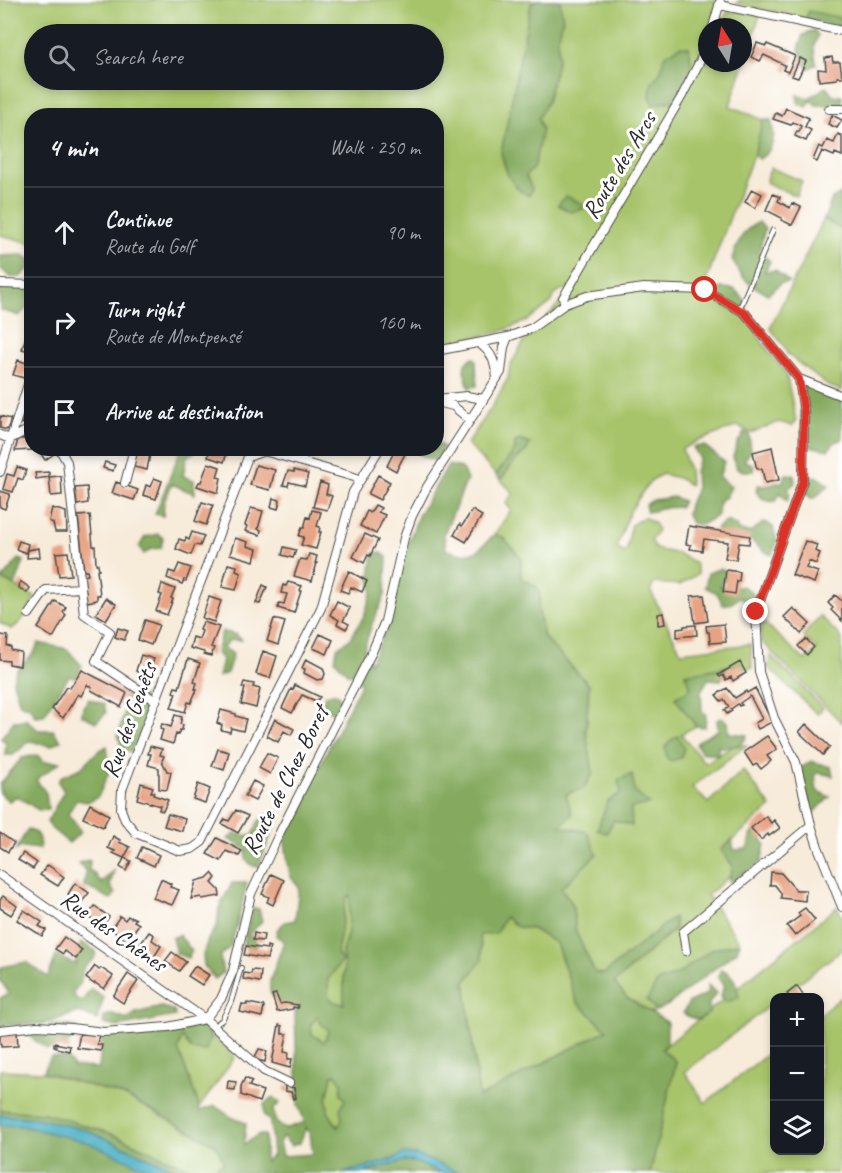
<!DOCTYPE html>
<html lang="en">
<head>
<meta charset="utf-8">
<style>
	body { margin:0; font-family:Caveat,sans-serif; background:#242831; color:#f1f3f6 }
	.controls { position:absolute; right:18px; bottom:18px; display:grid; overflow:hidden; border-radius:12px; box-shadow:0 3px 9px #0003 }
	.controls button { width:54px; height:54px; display:grid; place-items:center; padding:0; border:0; border-bottom:2px solid #363941; background:#171b24; color:#f1f3f6; font:30px sans-serif }
	.compass { position:absolute; left:698px; top:18px; width:54px; height:54px; border-radius:50%; background:#171b24; box-shadow:0 3px 9px #0003; rotate:349deg }
	.stop { position:absolute; width:18px; height:18px; margin:-14px; border:4px solid #d93025; border-radius:50%; background:#fff }
	.stop.end { background:#d93025; border-color:#fff; box-shadow:0 2px 6px #0008 }
	.list { margin:0; padding:0; list-style:none }
	h2 { display:flex; justify-content:space-between; align-items:center; height:78px; margin:0; padding:0 24px; font-size:26px }
	h2 small { font-size:20px; font-weight:400; color:#9ea1a6 }
	.list li { display:grid; grid-template-columns:39px 1fr auto; gap:18px; align-items:center; box-sizing:border-box; height:90px; padding:0 24px; border-top:2px solid #363941 }
	.list b { display:block; font-size:22px; white-space:nowrap }
	.list p { margin:0; font-size:20px; white-space:nowrap; color:#9ea1a6 }
	.list em { font-size:20px; font-style:normal; color:#9ea1a6 }
	.icon { flex:none; width:33px; height:33px; fill:none; stroke:currentColor; stroke-width:2; stroke-linecap:round; stroke-linejoin:round }
	.map { position:relative; flex:none; width:842px; height:1173px; overflow:hidden }
	.search { position:absolute; background:#171b24; box-shadow:0 3px 9px #0003; left:24px; top:24px; width:420px; height:66px; display:flex; align-items:center; gap:15px; box-sizing:border-box; padding:0 21px; border-radius:33px; color:#9ea1a6; font-size:22px }
	.panel { position:absolute; background:#171b24; box-shadow:0 3px 9px #0003; left:24px; top:108px; width:420px; height:348px; border-radius:24px }
	.map>svg:first-child { display:block }
</style>
</head>
<body>
<div class="map">
<svg width="842" height="1173" viewBox="0 0 842 1173">
	<rect width="100%" height="100%" fill="#fff"/>
	<filter id="ink" filterUnits="userSpaceOnUse"><feTurbulence type="fractalNoise" baseFrequency=".0167" numOctaves="2"/><feDisplacementMap in="SourceGraphic" scale="12" xChannelSelector="R" yChannelSelector="G"/><feConvolveMatrix kernelMatrix="1 2 1 2 8 2 1 2 1" color-interpolation-filters="sRGB"/></filter>
	<filter id="wash" filterUnits="userSpaceOnUse"><feTurbulence type="fractalNoise" baseFrequency=".008" numOctaves="4" result="noise"/><feDisplacementMap in="SourceGraphic" scale="24" xChannelSelector="R" yChannelSelector="G"/><feGaussianBlur stdDeviation="1.35" result="paint"/><feColorMatrix in="noise" values="0 0 0 0 0 0 0 0 0 0 0 0 0 0 0 0 0 1.4 0 .05"/><feComposite in="paint" operator="in"/></filter>
	<g filter="url(#wash)">
		<rect width="100%" height="100%" fill="#f7ebd9"/>
		<!-- green -->
		<path fill="#a7c46b" stroke="#69784b" stroke-width="1.5" fill-rule="evenodd" d="M0,0H717L709,27H707V33L700,51L707,54V63H743V27H720L727,12L737,11L760,15L730,106L766,121L702,292L745,317L770,353L786,373L796,421L792,426L779,422L751,433L738,426L695,442L682,449L689,470L690,485L678,478L662,474L650,481L630,511L617,546L623,553L627,549L631,525L644,517L653,522L658,530L651,540L656,549L679,554L695,563L698,574L680,585L655,583L650,590L681,652L751,644L752,668L744,669L740,662L734,665L685,674L691,688L676,698L696,726L681,734L705,763L733,746L747,745L692,787L708,803L743,770L771,807L722,849L736,871L707,895L740,943L652,1013L627,998L614,983L675,929L674,918L604,974L595,973L576,932L572,903L561,888L559,826L566,794L584,788L593,773L586,731L589,685L544,638L538,609L540,595L520,578L504,538L495,534L511,510L506,503L513,493L467,444L493,405L508,378L510,366L525,340L571,291L562,289L554,296L552,302L528,320L500,332L437,345L436,116H32L31,243L0,235ZM34,34H434V80H34Z
			M740,0H842V27L737,3Z
			M771,168L802,181L796,196L767,183L766,179Z
			M824,219L840,228L842,224V391L827,385L787,354L784,346L770,328Z
			M0,578L35,597C29,609 23,623 11,629L0,623Z
			M820,616L842,638V723L760,640L762,621L805,660L817,649L803,636Z
			M770,655L823,708L817,714L768,667Z
			M351,894L348,932L342,952L344,962V1005L334,1002L328,996L327,979L342,961L337,953L346,898Z
			M837,907L842,916V950L780,997L774,998V1002L685,1072L705,1103L774,1049V1150H820V1014L842,997V1084L838,1173H650L676,1062L662,1049Z
			M505,916L517,927L532,929L556,943L577,1002L607,1030L479,1098L465,982L482,960L480,935Z
			M317,1016L329,1030L324,1043L312,1034L311,1024Z
			M208,1032L213,1035L235,1057L199,1108L197,1100L178,1049L182,1037L211,1039Z
			M0,1070L43,1072L125,1096L217,1145L225,1163L205,1173H199L112,1134L44,1113L0,1110Z
			M335,1074L342,1083L341,1094L346,1100L342,1120L338,1127L328,1112L327,1098L332,1076Z"/>
		<!-- forest -->
		<path fill="#85aa5f" stroke="#586a45" stroke-width="1.5" fill-rule="evenodd" d="M539,0H557L560,1L563,20L558,38V59L547,102L538,118L542,130L534,167L526,176L532,189L529,196C510,187 506,172 501,153L531,3Z
			M808,11L842,18V27L806,19Z
			M814,30L818,35L814,47L816,64L808,69C800,54 796,52 803,35Z
			M680,46L689,47L692,69L678,100L653,105L650,96L652,82L661,71L664,56Z
			M826,87L834,96H842V106L816,105L811,100L807,107L798,103L797,95L809,98Z
			M763,119L771,120C776,136 774,150 759,159L754,155Z
			M841,194L842,227L840,229L824,219L832,199Z
			M566,196L583,204V209L571,212L558,205Z
			M759,222L765,229L759,252L770,261L765,272L775,270L789,282L781,283L768,294C748,285 741,278 732,259C737,243 743,229 759,222Z
			M23,255L31,260V267L20,277H10L0,268V256Z
			M0,284L31,285V304L19,316L0,310Z
			M722,288L734,289L747,302L745,317L702,293Z
			M473,357L476,360L477,386L469,388L464,371L465,364Z
			M799,379L842,396V440L835,442L828,450L803,445Z
			M744,432L749,434L751,451L744,461L753,464L754,471H744L737,469L733,457L738,441L741,439Z
			M520,440L530,444L526,451L513,463L501,480L496,475L515,450V442Z
			M437,443L444,447L436,461L424,457L411,449L436,448Z
			M705,446L724,462L719,477L731,487L726,497L719,501L718,515L701,525L691,523L687,515L689,504L696,489L695,472L699,457L693,447Z
			M181,449H200L187,456L183,476L194,480L195,494L172,484L164,502L163,516L155,514Z
			M448,465L462,468L467,480L444,534L446,550L462,554L476,552L495,534L504,538L521,558V578L537,587L540,595L538,609L544,638L589,685L586,731L593,773L584,788L566,794L572,815L560,826L587,832L597,854L561,888L572,903L576,932L595,973L604,974L674,917L675,928L614,983L627,998L667,1022V1044L662,1049L676,1062L650,1173H205L224,1163L216,1145L125,1096L43,1072L51,1057L67,1058L74,1067L99,1068L102,1036L147,1030L182,1033L195,1023L205,1025L211,1039L205,1051L192,1050L182,1037L178,1049L197,1100L199,1111L215,1106L233,1118L246,1123L244,1145L257,1135H265V1162L270,1157L273,1156L270,1121L264,1115V1104L273,1097L280,1103L273,1110L276,1122L285,1129L305,1122L298,1105L295,1013L299,1007L276,1003L270,992V981L284,941L276,936L277,930L285,922L295,920L299,887L290,876L284,836L361,684L356,675L348,674L335,660L337,648L350,639L364,616L372,592L370,578L373,554L380,552L387,557L385,595L372,624L364,649L370,663L390,621L403,558L418,516ZM350,895L348,932L342,952L344,962V1004L334,1002L328,996V979L342,961L337,953L346,898ZM505,917L517,927L533,929L556,943L577,1002L607,1030L479,1097L465,982L482,960L480,935L496,933ZM317,1017L322,1025L329,1030L324,1042L312,1034L311,1024ZM335,1074L342,1083L341,1094L345,1100L340,1109L342,1120L338,1127L328,1112L327,1098L332,1076ZM306,1127L310,1134L313,1154L282,1156L279,1143L283,1136L291,1146L300,1143Z
			M786,474L794,475L795,483L788,489L790,493L787,501L780,493L776,501C767,503 761,499 756,491L758,485L765,486L782,482Z
			M816,476L829,485L815,498H811L806,494L810,478Z
			M673,497L683,501L680,507L659,508L654,511L647,512L645,505L653,500Z
			M726,521L736,525L740,531L750,532L765,522L773,527L777,542L772,555L763,551L752,541L744,537L716,532L717,528Z
			M158,534L163,538L161,548L151,549L144,554L139,547L145,537Z
			M19,559L24,561L15,586L2,579Z
			M721,568L728,574L720,586L730,589L742,586L752,592L756,605L749,610V603L740,597L732,603L723,605L717,593L705,587L708,573Z
			M222,631L236,635L242,640H230L223,647L233,654L227,673L218,677L222,659L216,653Z
			M38,643L67,649L82,666L76,678L69,676L44,715L35,716L29,706L20,704L13,681L16,671L34,653Z
			M727,667L721,680L708,679L701,691L702,711L706,715L705,727L696,726L675,698L691,688L685,674Z
			M130,691L143,696L148,705L146,718L131,752L122,749L118,736L125,710L121,698Z
			M333,693L338,695L341,701L333,712L322,708L325,695Z
			M89,699L104,704L106,713L96,722L82,715L83,707Z
			M722,718L728,722L729,733L747,735C744,748 729,746 718,747V755L701,752L696,744L700,740L718,730L717,720Z
			M27,720L38,730H53L61,741L51,746L30,741L13,755H5L6,743L1,738L14,721Z
			M678,736L684,748L681,758L671,761L667,758L665,747L672,739Z
			M107,746L110,770L98,797L87,802L76,800L68,814L81,832L69,843L52,829L47,822L64,791L58,782L62,776L81,768L97,752Z
			M37,755L44,762H60L36,780L46,793L48,809L40,811L17,796L9,801L0,793V784L22,758Z
			M811,761L831,767L833,776L819,773L815,774L817,791L830,797L812,814L801,768Z
			M632,774L635,792L649,804L631,808L632,826L614,820L607,833L597,830L608,801L621,793L618,780Z
			M266,815L278,818L258,867L253,866L246,860V849L228,839L234,834L253,836L258,822Z
			M28,829C40,834 39,837 40,849L21,847L15,851Z
			M755,830L765,844L761,863L733,881H729L733,866L721,850L732,840L734,850L747,849L751,835Z
			M90,860L89,870L94,873L101,883L114,870L110,885L115,894L111,899L84,886L86,872L78,863Z
			M232,883H247L237,925L230,947L220,956L223,973L215,979L204,966L203,955L208,939L217,926L219,908Z
			M253,908L259,909L262,921L249,935L258,945L250,949L243,945Z
			M179,935L192,951L188,958L176,953L172,938Z
			M81,942L96,951L94,959L83,968L81,982L73,992L77,1000H83L91,989L104,997L97,1020L78,1012L45,1024L0,1025V998L8,994L7,990L0,980V969L2,967L26,962L48,977L56,956L75,964Z
			M740,943L737,951L668,1005L656,1011L647,1000L657,982L678,974L712,949Z
			M721,969C735,975 737,984 739,998L726,1002L721,996L724,985L718,977Z
			M708,985L716,993L709,1003V1013L699,1020L689,1017L683,1013L689,1002L707,994Z
			M161,1007L174,1010L175,1016L118,1027L103,1024L104,1016L113,1014L127,1019L136,1013Z
			M52,1024L78,1027C75,1046 63,1045 47,1049L26,1034C34,1032 37,1033 43,1038Z
			M0,1110L44,1113L112,1134L199,1173H0Z"/>
		<!-- water -->
		<path fill="#44adc3" stroke="#386c77" stroke-width="1.5" d="M0,1115L37,1118L86,1130L184,1173H157L87,1142L22,1126L0,1125Z
			M403,1154L416,1155L461,1173H441L415,1162L404,1161L363,1173H343L394,1159Z"/>
		<g id="blocks">
			<!-- building -->
			<path fill="#e6a282" d="M757,43L766,46L767,44L795,56L788,72L783,70L785,65L764,55L760,61L751,57Z
				M832,57L833,62H840L842,77H837V79L819,81L818,69L826,70L825,58Z
				M800,58L806,61L798,78L792,76Z
				M786,108L809,118L805,127L811,130L806,141L795,136L797,131L799,132L801,126L793,122L791,125L773,119L776,113L782,116Z
				M832,115L842,120L837,128L828,124Z
				M838,134L842,136V156L835,153L834,156L822,151L817,162L813,160L819,146L823,148L827,140L834,143Z
				M752,189L762,194L755,208L745,202Z
				M773,194L780,197L778,201L790,208L792,203L801,207L792,225L781,220L782,218L766,210Z
				M28,331L32,333V352L22,349Z
				M18,360L29,364L24,378L13,375Z
				M27,405L32,407V427L21,423Z
				M0,416L11,419L7,430L0,428Z
				M18,439H32V450L15,451Z
				M772,447L779,480L765,483L762,469H758L756,466L753,452Z
				M37,448H51L54,454L45,460Z
				M137,448L151,449L147,470L134,467Z
				M210,448H226L225,452L227,453L224,462L208,457Z
				M396,448H400L406,452L396,471L387,466Z
				M105,462L115,465L113,471L103,468Z
				M208,463L220,467L217,477L221,478L218,493L197,486L199,482H201Z
				M256,465L275,470L270,490L250,485Z
				M17,467L26,470L23,480L18,478L13,492L3,489L7,474L14,476Z
				M294,470L308,474L305,486L289,482L288,486L283,485L288,471L294,472Z
				M49,472V477L36,479L35,473Z
				M378,475L390,482L380,500L368,494Z
				M61,476L62,495L51,496L49,477Z
				M154,478L162,481L156,499L143,495L146,485L151,487Z
				M116,482L138,490L134,500L112,493Z
				M320,482L328,485L326,494L332,496L327,510L313,507Z
				M87,487L88,503L77,505L75,488Z
				M0,491L10,494L5,509L0,507Z
				M273,498L280,500L278,509L271,507Z
				M202,502L213,505L206,525L195,521Z
				M375,505L381,508L378,512L385,515L376,534L360,526L367,511L370,513Z
				M52,508L66,512L67,532H55L53,523L49,521Z
				M251,508L263,511L258,529L261,530L260,535L245,531L247,526L245,525Z
				M312,510L321,512L317,526L320,527L319,532H321L316,549L301,545L304,537L299,536L302,527L304,528L307,517L310,518Z
				M472,510L482,516L466,542L454,535L460,524L462,526Z
				M90,515L93,546H95L96,564H98L99,570H97L100,595H97V600L87,602L84,576L88,575L87,571H84L78,516Z
				M689,526L750,536L749,544L739,543L736,560L725,558L728,542L704,539L702,551L690,549L691,545L686,544Z
				M192,532L204,536L200,546L195,545L191,555L176,549L179,539L185,541L186,538L189,540Z
				M365,534L378,540L370,556L368,555L364,563L353,557Z
				M235,538L248,542L247,546L257,549L254,561L230,554Z
				M19,541L28,544L26,553L16,549Z
				M805,541L817,545L815,551L820,553L816,564L809,561L806,568L818,572L814,583L792,575Z
				M284,547L296,550L293,558L282,555Z
				M39,548L40,557L27,558L28,550Z
				M68,552L71,575L59,576L56,553Z
				M309,554L317,556L315,563H317L312,581L294,576L300,559L307,560Z
				M179,564L191,568L186,581L184,580L182,584L167,578L169,571L175,573Z
				M228,564L237,566L236,571L241,573L236,590L222,587Z
				M726,570L740,572L739,581H737L735,594L723,592Z
				M349,571L367,581L362,592L351,587L348,593L340,590Z
				M20,581L30,588L27,593L19,588Z
				M288,582L302,586L300,590L301,591L294,613L278,608L279,603L284,604L287,594L281,593L283,585L286,586Z
				M162,584L175,589L171,598L173,599L167,615L156,611L162,595L159,594Z
				M263,585L267,587L260,604L256,603Z
				M704,595L708,621L695,623L691,596Z
				M835,595L842,601V621L831,610L833,608L828,603Z
				M209,597L221,601L214,622L202,618Z
				M106,598L116,604L106,620L96,614Z
				M55,601L66,607L63,612L66,615L53,638L38,628Z
				M337,601L350,608L343,621L349,624L346,629L337,624L339,620L330,615Z
				M793,608L810,624L801,634L784,617Z
				M663,613L665,624L658,625V614Z
				M274,619L285,622L278,645L267,641Z
				M145,620L159,625L151,645L138,640Z
				M203,622L219,627L211,647L214,648L211,656L204,654V652L190,648L193,637L199,639L202,631L200,630Z
				M724,624L726,642L710,643L709,632H707L706,626Z
				M696,625L697,635L677,637V629L684,628V626Z
				M118,628L128,631L124,640L115,637Z
				M320,634L333,640L327,654L313,648Z
				M0,635L8,636L7,646L11,647V650L21,652L20,666L9,664V661L0,660Z
				M806,639L814,647L807,655L798,646Z
				M263,651L277,656L270,678L256,674Z
				M141,655L154,659L148,675L136,671Z
				M188,659L200,663L194,682L197,683L195,689H197L191,703L188,702L185,712L171,708L176,693L173,692L175,687L179,688Z
				M306,659L323,668L325,674L323,679L317,680L304,673L305,669L302,668Z
				M740,662L746,673L733,681L731,677L726,680L723,675L720,677L718,675Z
				M82,670L127,693L121,707L91,690L92,687L87,685L81,696L78,694L63,718L52,709L66,687L70,688Z
				M244,682L254,684L253,687L260,689L256,708L241,704L245,688H242Z
				M295,685L320,697L316,701L302,695L292,713L282,708L291,689L293,690Z
				M727,688L735,698L746,691L747,693L755,688L772,722L758,729L755,723L762,719L750,696L740,703L742,705L739,706L738,704L731,709L732,711L727,714L724,710L729,707L724,699L721,701L716,695Z
				M221,710L236,714V716L246,719L243,731L231,728L230,732L221,730L222,725L217,723Z
				M175,715L182,717L180,724L183,725L182,730H180L178,735L176,734L173,744L160,740L163,730L160,729L162,724L171,727Z
				M275,719L294,729L291,735L284,731L278,742L267,736Z
				M806,724L830,747L823,755L799,732Z
				M767,736L777,749L767,756L771,761L761,769L757,764L753,766L744,752Z
				M150,746L162,749L160,755L164,756L162,761L167,771L171,772L167,790L159,789V768L148,765L151,754H148Z
				M218,749L229,752L224,770L212,766Z
				M267,753L278,758L270,774L259,768Z
				M253,781L263,786L255,801L245,796Z
				M141,783L153,787L151,792H154L153,795L168,800L163,811L159,810L160,806L137,799Z
				M198,784L210,789L205,803L193,799Z
				M90,804L109,815L103,827L83,818Z
				M236,810L248,816L238,833L222,824L225,819L229,821Z
				M168,814L185,819L182,831L164,826Z
				M766,816L771,823L774,820L780,828L769,836L768,834L761,840L751,828Z
				M0,833L14,843L8,852L0,847Z
				M113,836L120,840L119,842L130,847L124,858L131,861L126,871L120,867L124,858L113,853L115,851L108,848Z
				M217,838L242,851L239,856L226,851L221,861L207,854Z
				M142,847L159,855L154,866L137,858Z
				M23,853L37,863L33,869L18,860Z
				M48,865L64,877L58,886L40,875Z
				M771,872L781,873L796,890H806L805,901L781,898V893L775,885H770Z
				M212,873L216,878L212,883L219,890L220,896L202,899L201,897L191,899L196,881L207,878Z
				M271,874L284,880L273,905L267,902L269,897L262,894Z
				M161,879L171,884L170,887L179,890L172,905L153,898Z
				M75,883L89,893L81,903L68,894Z
				M3,896L17,906L11,915L0,908V900Z
				M95,906L109,917L102,927L87,916Z
				M805,908L815,920L795,936L787,926L800,916L798,913Z
				M24,910L42,922L39,926L46,930L42,936L17,920Z
				M120,916L125,920L128,916L131,918L132,917L136,919L134,921L139,924L127,941L111,929Z
				M149,932L154,935L152,940L161,946L154,957L139,946Z
				M254,933L264,935L263,941L253,940Z
				M64,937L82,950L76,959L65,951L63,954L55,949Z
				M246,946L267,949V946L270,947L267,959L244,955Z
				M172,952L186,962L179,971L165,961Z
				M95,966L99,970L101,968L113,976L104,989L95,983L94,984L86,978Z
				M195,966L209,975L202,985L188,976Z
				M252,970L261,971L260,982L243,979L244,973L251,974Z
				M128,974L138,981L123,1003L113,996Z
				M797,986L805,998H790L787,994Z
				M276,994L280,1004L285,1003L298,1005V1008L293,1007V1009L277,1012L272,995Z
				M247,1003L264,1006L262,1017L240,1012L242,1004L247,1005Z
				M279,1025L282,1026V1034H287L284,1052L289,1053L288,1059H292L290,1068L272,1063Z
				M17,1032L18,1046L1,1047V1044H0V1033Z
				M80,1034L99,1035L97,1044L102,1045L101,1051L77,1048Z
				M54,1043L70,1046L69,1051L56,1048V1046H54Z
				M259,1049L267,1051L265,1062L254,1059Z
				M245,1078L252,1081L249,1086L263,1091L259,1102L241,1095V1086Z
				M228,1081L236,1082L235,1090L227,1089Z
				M285,1086L294,1088L296,1098L293,1099L291,1092L285,1091Z"/>
		</g>
	</g>
	<g filter="url(#ink)">
		<use href="#blocks" fill-opacity="0" stroke="#4a4845" stroke-width="1.5"/>
		<g fill="none" stroke-linecap="round" stroke-linejoin="round">
			<!-- service casing -->
			<g stroke="#4a4845" stroke-width="6">
				<path id="service" d="M739,310L773,230
					M303,462L306,448
					M214,1026L222,1020L231,1002L241,968"/>
			</g>
			<!-- minor casing -->
			<g stroke="#4a4845" stroke-width="10">
				<path id="minor" d="M720,5L842,31
					M713,27L720,2
					M829,109H842
					M0,284L32,285
					M565,304L563,298L682,96L704,53L707,43
					M479,343C493,354 494,360 497,377
					M436,351L508,337L532,328L565,304L587,296L644,288L705,290L745,313L799,379L842,396
					M799,379L804,412L803,480L756,612L759,672L774,718L796,762L811,825L818,847L842,907
					M436,399L467,396L483,399
					M437,402L453,406L470,420
					M0,435L10,439L24,432L32,431
					M59,448L67,462L84,614L110,632L96,661L156,701
					M0,472L32,372
					M360,480L354,477L264,451L248,457L122,790L121,809L125,820L136,833L180,851L192,849L202,842L321,608L353,492L380,448
					M125,483L134,448
					M29,614L46,590L81,588
					M0,875L205,1019L264,1071L289,1083
					M686,951L683,932L811,825
					M0,1030L37,1026L71,1028L104,1032L168,1027L205,1019L221,999L233,971L251,894L279,834L372,652L385,621L404,538L412,516L427,487L501,372L504,347L508,337"/>
			</g>
			<!-- service -->
			<use href="#service" stroke="#fff" stroke-width="4"/>
			<!-- minor -->
			<use href="#minor" stroke="#fff" stroke-width="8"/>
		</g>
	</g>
	<g fill="none" stroke-linecap="round" stroke-linejoin="round" filter="url(#ink)">
		<!-- route -->
		<path stroke="#d93025" stroke-width="8" d="M705,290L745,313L799,379L804,412L803,480L756,612"/>
	</g>
	<g text-anchor="middle" dominant-baseline="central" stroke-width="6" stroke-linejoin="round" paint-order="stroke">
		<!-- street labels -->
		<g font-size="24" fill="#2b2b2b" stroke="#fff">
			<text transform="translate(619 165) rotate(-59)">Route des Arcs</text>
			<text transform="translate(129 720) rotate(-70)">Rue des Genêts</text>
			<text transform="translate(285 780) rotate(-63)">Route de Chez Boret</text>
			<text transform="translate(114 931) rotate(35)">Rue des Chênes</text>
		</g>
	</g>
</svg>
<div class="controls">
<button>+</button>
<button>−</button>
<button><svg class="icon" aria-label="layers" viewBox="0 0 24 24"><path d="M12 4l9 5-9 5-9-5zM3 14l9 5 9-5"/></svg></button>
</div>
<svg class="compass" viewBox="-18 -18 36 36"><path d="M0-13l5 13h-10z" fill="#e53935"/><path d="M0 13l5-13h-10z" fill="#9ea1a6"/></svg>
<div class="stop" style="left:705px;top:290px"></div>
<div class="stop end" style="left:756px;top:612px"></div>
<div class="search"><svg class="icon" aria-label="search" viewBox="0 0 24 24"><circle cx="10" cy="10" r="6"/><path d="M15 15l6 6"/></svg>Search here</div>
<section class="panel">
<h2>4 min<small>Walk · 250 m</small></h2>
<ul class="list">
<li><svg class="icon" aria-label="ahead" viewBox="0 0 24 24"><path d="M12 20V5M6 11l6-6 6 6"/></svg><div><b>Continue</b><p>Route du Golf</p></div><em>90 m</em></li>
<li><svg class="icon" aria-label="right" viewBox="0 0 24 24"><path d="M7 20v-9h11M14 6l5 5-5 5"/></svg><div><b>Turn right</b><p>Route de Montpensé</p></div><em>160 m</em></li>
<li><svg class="icon" aria-label="arrive" viewBox="0 0 24 24"><path d="M6 21V4h12l-3 4 3 4H6"/></svg><div><b>Arrive at destination</b></div></li>
</ul>
</section>
</div>
</body>
</html>
